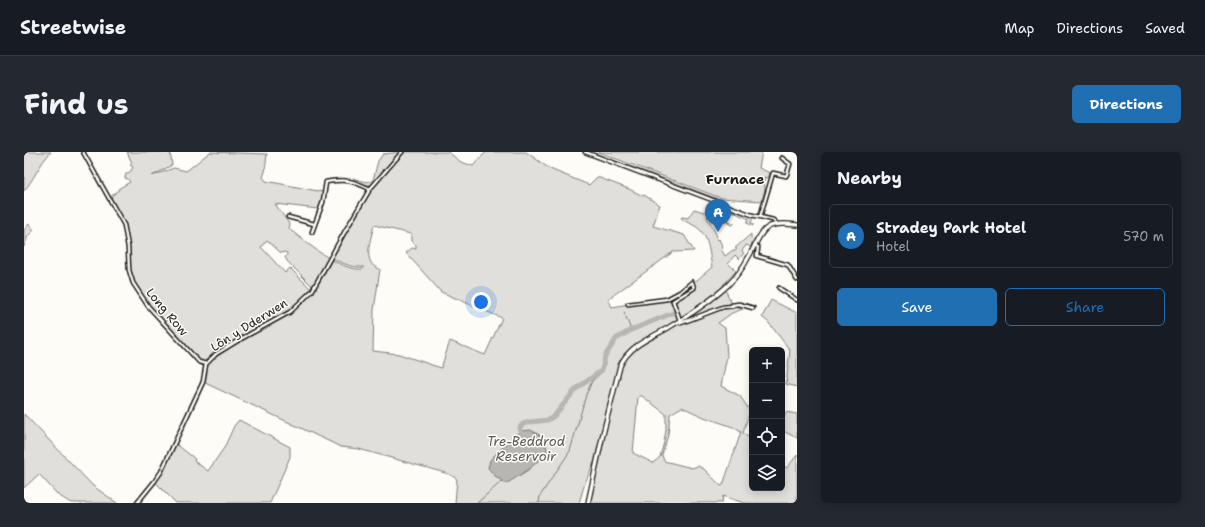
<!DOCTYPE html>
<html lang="en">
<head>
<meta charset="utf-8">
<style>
	body { margin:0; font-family:"Shantell Sans",sans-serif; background:#242831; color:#f1f3f6 }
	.controls { position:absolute; right:12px; bottom:12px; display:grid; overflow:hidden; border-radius:6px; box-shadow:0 2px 10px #0003 }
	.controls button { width:36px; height:36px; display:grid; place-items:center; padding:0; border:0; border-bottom:1px solid #363941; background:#171b24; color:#f1f3f6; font:20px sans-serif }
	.you { position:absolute; left:457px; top:150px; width:14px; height:14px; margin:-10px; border:3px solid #fff; border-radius:50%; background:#1a73e8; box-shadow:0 0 0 6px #1a73e833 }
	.badge { display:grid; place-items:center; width:26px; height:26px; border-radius:50%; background:#1f6fb2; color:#fff; font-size:13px; font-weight:700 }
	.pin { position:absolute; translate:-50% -33px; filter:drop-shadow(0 1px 2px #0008) }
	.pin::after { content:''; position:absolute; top:21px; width:14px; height:12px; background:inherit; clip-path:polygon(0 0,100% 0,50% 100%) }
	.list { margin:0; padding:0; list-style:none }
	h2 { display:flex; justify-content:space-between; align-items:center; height:52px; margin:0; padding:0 16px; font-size:17px }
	h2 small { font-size:13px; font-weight:400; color:#9ea1a6 }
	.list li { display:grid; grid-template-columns:26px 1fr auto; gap:12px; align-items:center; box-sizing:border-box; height:64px; margin:0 8px 8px; padding:0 8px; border:1px solid #363941; border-radius:6px }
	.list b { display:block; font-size:15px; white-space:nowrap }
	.list p { margin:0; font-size:13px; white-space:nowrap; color:#9ea1a6 }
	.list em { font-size:13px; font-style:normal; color:#9ea1a6 }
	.actions { display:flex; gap:8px; padding:12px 16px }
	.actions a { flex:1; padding:9px 0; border:1px solid #1f6fb2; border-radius:6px; text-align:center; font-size:14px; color:#1f6fb2 }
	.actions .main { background:#1f6fb2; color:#fff }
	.icon { flex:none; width:22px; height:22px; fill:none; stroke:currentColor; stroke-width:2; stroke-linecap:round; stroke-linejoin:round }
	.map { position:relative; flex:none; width:773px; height:351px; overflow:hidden; border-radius:6px }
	header { display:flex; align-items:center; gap:24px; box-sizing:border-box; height:56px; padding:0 20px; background:#171b24; border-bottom:1px solid #363941 }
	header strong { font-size:19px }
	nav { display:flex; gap:22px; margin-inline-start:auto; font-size:14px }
	.intro { display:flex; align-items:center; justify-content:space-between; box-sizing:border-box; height:96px; padding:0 24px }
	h1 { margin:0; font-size:28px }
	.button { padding:10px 18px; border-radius:6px; background:#1f6fb2; color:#fff; font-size:14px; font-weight:700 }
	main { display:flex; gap:24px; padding:0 24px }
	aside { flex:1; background:#171b24; border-radius:6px; box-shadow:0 2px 10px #0003 }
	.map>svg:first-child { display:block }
</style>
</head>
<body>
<header>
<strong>Streetwise</strong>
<nav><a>Map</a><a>Directions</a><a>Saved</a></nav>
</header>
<div class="intro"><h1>Find us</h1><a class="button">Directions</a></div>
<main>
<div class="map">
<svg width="773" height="351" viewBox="0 0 773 351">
	<rect width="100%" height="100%" fill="#fdfcf7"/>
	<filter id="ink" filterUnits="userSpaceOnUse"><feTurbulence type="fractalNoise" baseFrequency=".025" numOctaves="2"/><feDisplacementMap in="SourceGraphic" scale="8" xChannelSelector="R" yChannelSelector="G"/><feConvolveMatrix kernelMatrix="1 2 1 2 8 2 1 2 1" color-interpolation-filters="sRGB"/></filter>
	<g filter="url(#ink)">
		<!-- green -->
		<path fill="#e0dfdb" stroke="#7e7e7c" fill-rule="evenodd" d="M0,0H27C16,11 10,27 0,39Z
			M103,0H146L148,13L128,24L150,16L162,19L165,17L186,0L243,2L241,20L239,25L242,29L299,40L298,48L294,57L251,52L266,73L265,77L295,100L305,106L289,135L263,109L261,105L263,103V101L261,100L257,101L243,88L237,95L261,121L266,116L288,138L264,159L191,201L180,210L175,209L124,154L109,131L105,118L100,73L85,46L95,38L94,37L106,30L104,27L101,26L102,22L106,20L109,15L106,13L108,11Z
			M376,0L348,33C342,34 333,30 329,26C335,28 344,32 349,28L354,9L359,2Z
			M381,0H424L437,10L449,14L462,0H502L526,17L565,33L573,25L605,37L619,44L620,43L636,53L629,74L660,83L670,99L649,100L584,147L588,155L646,145L673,128L688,115C685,101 685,82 671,74C666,71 661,70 657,66L658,65L664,66L670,57L680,60L691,52L697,54L694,63L702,66L706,57L729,65L727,71L729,72V74L723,71L725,67L707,59L704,69L710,71L709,73L704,71V69L692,65V61L687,63L685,60L684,61L685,64L683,65L693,84L692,85L694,88L695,87L699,96L697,97L701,104L709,98L711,99L713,97L711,96L727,82V86L731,87L727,95L722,93L718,99L720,101L715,107L711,103L704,111L712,119L699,133L709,154L719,157L708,161L694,171L701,176L703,204L697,234L716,244L726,259L719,281L728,288V336H758V313L763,316L773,303V351H720L699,344L698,351H564L596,214L606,198L601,201L595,212L571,308L561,331L555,351H431L433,327L425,322L335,297L317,295L179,230L184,212L192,205L243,173L267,161L282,148L290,140L308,108C318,113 328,118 339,117L340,115C329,116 320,112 310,107L309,105L347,38ZM350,73L387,82V89L392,93V97L388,96L382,101L417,140L478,166L461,203L426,189L417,216L375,202L349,199L350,158L356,117C337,112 347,87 350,73ZM616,244H618L642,262V278L640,290L636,305L629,311L609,301L614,245ZM658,255L680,265L709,275L717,280L699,333L697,334L680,317L674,314L668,316L640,309L638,303L644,283L646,262Z
			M564,0H568L705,51V52Z
			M574,0H738L735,16L746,21L744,26L740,25L741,37L738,49L697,46Z
			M5,72L10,78L4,84L0,95V78Z
			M747,148L773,161V235L762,232L766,198L744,170L738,165Z
			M762,260L773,262V286L759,279L758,267Z
			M0,262L69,334L93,351H47L34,343L15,322L0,336Z
			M215,268L266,295V305L246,351H152L132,331L151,291L171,307L170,309L184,319L200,296L210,274Z"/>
		<!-- water -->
		<path fill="#b7b6b2" stroke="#797876" d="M506,278C517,282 523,289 523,301L504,318L482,332L471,324L464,316L466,308L487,287L496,279Z"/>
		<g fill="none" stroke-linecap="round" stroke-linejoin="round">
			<!-- stream -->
			<path stroke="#797876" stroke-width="1" d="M600,160L601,162
				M602,165L607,178
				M453,351L478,329
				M515,351L516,344L546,299L562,243L568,229L578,220"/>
			<!-- river -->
			<path stroke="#b7b6b2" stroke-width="5" d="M496,279V275L499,272L506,270L524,268L530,264L552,237L578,218L581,204L592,187L607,178L649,161"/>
			<!-- street casing -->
			<g stroke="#1c1c1c" stroke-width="5.5">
				<path id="street" d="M59,0L100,73L104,95L105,118L109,131L124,154L175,210L182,212
					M561,0L728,63L749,68L753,72
					M264,65L290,72
					M736,65L749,21L762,24L763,22L766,12L758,6
					M288,80L299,50L302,30C323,27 327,28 346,37
					M730,93L734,95L733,104L764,113L773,128
					M755,136L773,148
					M604,152L643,147L656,140L668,130L670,136L649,149L657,171L699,155L709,154
					M708,153L715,152L729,156
					M113,351L130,330L137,320L179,230L182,212L192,202L215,188L266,160L288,139L320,81L346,37L378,0"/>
			</g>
			<!-- secondary casing -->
			<g stroke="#1c1c1c" stroke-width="6">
				<path id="secondary" d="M564,351L579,282L596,214C606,192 628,186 647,174C667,162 688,148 704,133C712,125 719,116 724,106C739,80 737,68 773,73"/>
			</g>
			<!-- street -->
			<use href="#street" stroke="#fdfcf7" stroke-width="2.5"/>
			<!-- secondary -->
			<use href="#secondary" stroke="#fdfcf7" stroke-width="3.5"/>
		</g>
	</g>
	<g text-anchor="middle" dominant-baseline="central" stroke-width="3" stroke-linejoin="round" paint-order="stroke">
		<!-- street labels -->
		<g font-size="12" fill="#1c1c1c" stroke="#fdfcf7">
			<text transform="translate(143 160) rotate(50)">Long Row</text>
			<text transform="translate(225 173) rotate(-32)">Lôn y Dderwen</text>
		</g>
		<!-- water labels -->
		<g font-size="13" font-style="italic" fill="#5a5a58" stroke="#fdfcf7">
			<text x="502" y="289">Tre-Beddrod<tspan x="502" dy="15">Reservoir</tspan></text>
		</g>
		<!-- quarter labels -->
		<g font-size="14" font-weight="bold" fill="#1c1c1c" stroke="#fdfcf7">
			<text x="711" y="27">Furnace</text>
		</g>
	</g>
</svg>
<div class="controls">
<button>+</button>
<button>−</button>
<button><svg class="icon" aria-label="locate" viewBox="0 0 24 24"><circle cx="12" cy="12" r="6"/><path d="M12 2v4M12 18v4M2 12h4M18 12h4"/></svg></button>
<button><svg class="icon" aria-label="layers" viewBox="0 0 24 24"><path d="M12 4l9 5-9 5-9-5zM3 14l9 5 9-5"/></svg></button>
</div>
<div class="you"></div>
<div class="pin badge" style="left:694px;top:80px">A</div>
</div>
<aside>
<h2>Nearby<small></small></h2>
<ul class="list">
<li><span class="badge">A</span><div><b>Stradey Park Hotel</b><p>Hotel</p></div><em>570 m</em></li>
</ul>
<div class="actions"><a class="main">Save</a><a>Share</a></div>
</aside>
</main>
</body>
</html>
